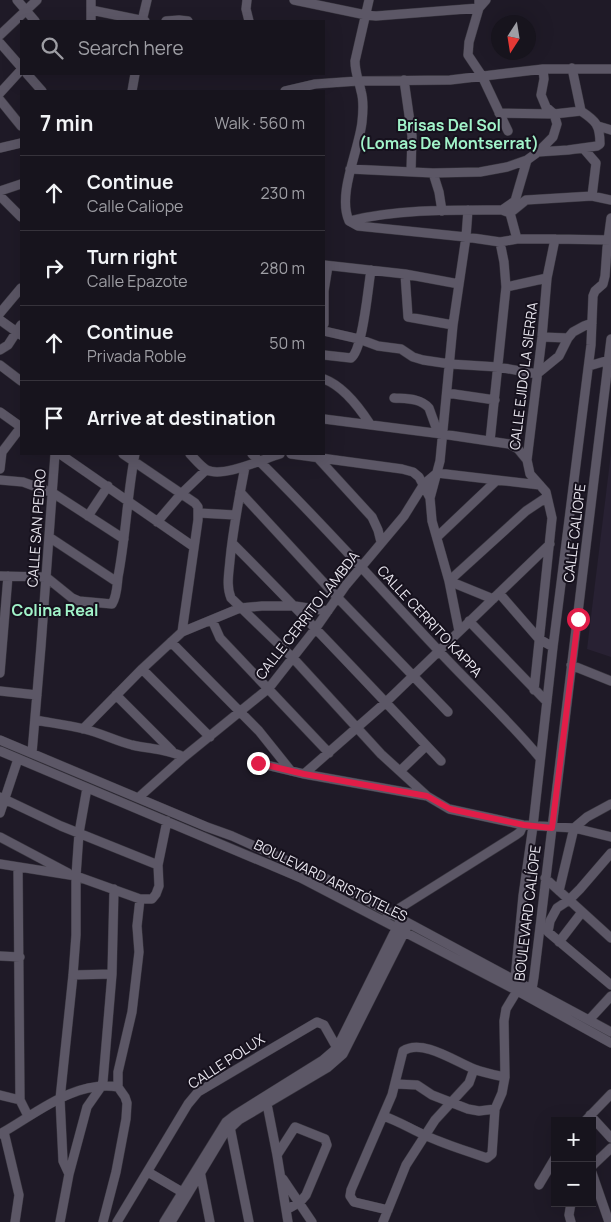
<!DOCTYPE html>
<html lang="en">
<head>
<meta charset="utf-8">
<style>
	body { margin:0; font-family:Manrope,sans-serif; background:#201d26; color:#f1f3f6 }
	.controls { position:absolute; right:15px; bottom:15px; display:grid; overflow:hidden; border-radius:0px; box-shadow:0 5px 20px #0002 }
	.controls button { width:45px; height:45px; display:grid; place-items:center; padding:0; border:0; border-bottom:1px solid #36333b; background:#17141d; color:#f1f3f6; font:25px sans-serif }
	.compass { position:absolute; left:491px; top:15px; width:45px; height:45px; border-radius:50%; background:#17141d; box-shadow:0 5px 20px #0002; rotate:192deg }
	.stop { position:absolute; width:15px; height:15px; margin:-11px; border:4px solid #e11d48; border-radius:50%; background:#fff }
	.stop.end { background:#e11d48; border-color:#fff; box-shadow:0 1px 5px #0008 }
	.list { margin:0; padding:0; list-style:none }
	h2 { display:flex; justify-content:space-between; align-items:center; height:65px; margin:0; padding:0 20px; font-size:21px }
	h2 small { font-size:16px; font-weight:400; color:#9e9ea4 }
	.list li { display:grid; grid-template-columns:32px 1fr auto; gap:15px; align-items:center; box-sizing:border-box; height:75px; padding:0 20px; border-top:1px solid #36333b }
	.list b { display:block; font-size:19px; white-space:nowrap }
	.list p { margin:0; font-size:16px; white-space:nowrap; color:#9e9ea4 }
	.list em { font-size:16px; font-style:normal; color:#9e9ea4 }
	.icon { flex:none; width:28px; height:28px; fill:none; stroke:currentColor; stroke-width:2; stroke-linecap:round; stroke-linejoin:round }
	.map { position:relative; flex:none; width:611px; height:1222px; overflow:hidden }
	.search { position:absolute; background:#17141d; box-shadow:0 5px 20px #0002; left:20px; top:20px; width:305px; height:55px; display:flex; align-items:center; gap:12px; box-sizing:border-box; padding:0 18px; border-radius:0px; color:#9e9ea4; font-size:19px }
	.panel { position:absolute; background:#17141d; box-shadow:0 5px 20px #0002; left:20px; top:90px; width:305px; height:365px; border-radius:0px }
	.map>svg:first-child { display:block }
</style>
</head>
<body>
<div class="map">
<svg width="611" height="1222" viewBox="0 0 611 1222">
	<rect width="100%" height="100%" fill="#1f1a27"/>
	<!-- built -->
	<path fill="#282133" d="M611,453V657L587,649Z"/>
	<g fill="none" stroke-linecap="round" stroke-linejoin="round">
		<!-- minor casing -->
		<g stroke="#3a3740" stroke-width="10">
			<path id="minor" d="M17,0L35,21
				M91,0V21
				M247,0L246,9L249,21
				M294,0L366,15L376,16L479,8V0
				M486,0L479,8L469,42L468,55L482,76L508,131
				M91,10L145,21
				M142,21L147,0
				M166,21L179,20L188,21
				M0,35L37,0
				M0,43L21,67
				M27,74L42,91
				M404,80L412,136L411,171
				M132,91L135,74
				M285,91L315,84L358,81L450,80L543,69H611
				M0,93L21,70
				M0,100L21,126
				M499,113L554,114L581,111
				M598,126L611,130
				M0,148L21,143
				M583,148L596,163L592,196
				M538,152L553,137L557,124L554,114L546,107L541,95L544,79L543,69
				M350,169L433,173L480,172L507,167L527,160L538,152L568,150L597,146L600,144C600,125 596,121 581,111L572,68
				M433,173L439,192L442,211
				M0,191L21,184
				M0,196L21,217
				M502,210L515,201L527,160
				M510,213L517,239
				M349,221C398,209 451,210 502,210L510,213L526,200L592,196L611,200
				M349,221L358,226L466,237L500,242L517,239H555L611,240
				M349,221C337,194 359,150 362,122C363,113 364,101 361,91C359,81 355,73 355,61L369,0
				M324,265L405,274L459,284
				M405,274L408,317L453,325
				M506,287L547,278
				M0,313L21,288
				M0,320L21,335
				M324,324V291L328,266
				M324,331L359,339L378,346L401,349L413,357L423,360L450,364L498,367L537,374L559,356L568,338L573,332L584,326L592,323
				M542,337L568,338
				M0,350L8,345L21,325
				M324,355L351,358C363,350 368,287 371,270
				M0,365L21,381
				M589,366L609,360
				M324,379C343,386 359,407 370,424
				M447,393L495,400
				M394,398C407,399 420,398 429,408L438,433
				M0,412L21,427
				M324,419L442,434L509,444L518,449L527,460
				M490,441L506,287L504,262L500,242
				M60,454L194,547
				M123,454L195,503L198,507V520L182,632
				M190,454C195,459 201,467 207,470C223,478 263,459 280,454
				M252,454C317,517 376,584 438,650C471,686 509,720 540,758
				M291,454L402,469L413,472L419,477L430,498L432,521L449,581L459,631
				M317,457L372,517L378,530L381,542
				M245,467C239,498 233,528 230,560C229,573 226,586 231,598L293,658L381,754L427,796
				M0,469L2,452L21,427
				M437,473L540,485
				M0,480L23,482L53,493L124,539
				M240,492L337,597L448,712
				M430,498L440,461L453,325L466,237L468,210
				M199,513L235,515
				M88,516L108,486
				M157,522L181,494L206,470
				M49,537L117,582
				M437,537L497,480
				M232,543C303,614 372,688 441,761
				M0,576L46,577L72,598L79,601L112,604C117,596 117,586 118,577C126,536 127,495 135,454
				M499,593L539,639L553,647
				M493,599L449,581L526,511L547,497
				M212,620L220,638L329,753
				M469,621L547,702
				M171,642L259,731L291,771
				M571,665L611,681
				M142,669L210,737
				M0,673L8,576
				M534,690L552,518L546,492L530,474L527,460L542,337L547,278L555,239
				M0,691L37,695
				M116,695L172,751
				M35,720C51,723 68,725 84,729C101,733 116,741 132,745C150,749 167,749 184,757
				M83,729L142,669L182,632L240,608L262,606H295L328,611
				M0,740L207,827L232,836L321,876L611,1032
				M0,751L301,878L512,988L611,1043
				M32,753L41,646L55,454
				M258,763L304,774L427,796L449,809L523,825L574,828L611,837
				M400,771L426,746
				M304,774L385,703L550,544
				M0,797L61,826L158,865
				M138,798L184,757L269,688L316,628L346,585L404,516L424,484L437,473
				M0,813L18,759
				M0,837L68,873
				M611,853L580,889L569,900L557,908L550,921L548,932L611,985
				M0,864L76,876L140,899H152L156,894L159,886L158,865L167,821
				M18,867L20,1100L28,1116
				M545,878L611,938
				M559,891L574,828L587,817L611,804
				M387,916L516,835L520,832L523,825
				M559,942L582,912
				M0,956L20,957
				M73,975L112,974
				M528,992L532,989L534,977L611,339
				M530,998L521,991L515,979L523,896L533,826L553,647L591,345L593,296L595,291L603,284L605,276L607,248L611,218
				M589,1020L611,996
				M396,1084L417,1085L432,1095L468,1109L479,1111L495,1109
				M118,1087V1072L132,1012L139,952L137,926L140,899
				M0,1095L20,1100
				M267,1104L277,1155L288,1222
				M590,1115L611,1138
				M383,1116C399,1121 412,1130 427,1136C446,1145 467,1151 487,1158L492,1154L495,1109L502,1093L505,1077L504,1021L506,1009L517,991
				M585,1121L611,1094
				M230,1127L249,1222
				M4,1132L19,1195L15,1222
				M0,1134C36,1114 74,1080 118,1087
				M277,1155L295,1127L325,1139L327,1145L306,1195L300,1202L286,1210
				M592,1166L611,1148
				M200,1171L210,1222
				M148,1172L182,1192
				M592,1173L609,1222
				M69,1174L87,1107L101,1087L103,1081L112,974L114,889
				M283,1179L312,1222
				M539,1185L555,1158
				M388,1210L354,1202L350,1196L351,1190L392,1095L403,1051C422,1038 456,1062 474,1069C484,1073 495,1075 505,1077
				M60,1222L69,1174L63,1161L60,1099L73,975L76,935V876L79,833L87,788
				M103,1222L116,1172L126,1119L127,1103L125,1097L118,1087
				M117,1222L188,1104L198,1092L317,1022L324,1025L337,1048
				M164,1222L226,1122L235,1115L323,1060L337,1048L399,923
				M171,1222L224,1134L239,1120L327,1068L343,1054L407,927
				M383,1222L406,1165L435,1120L469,1083L474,1069
				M571,1222L569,1215L571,1203"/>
		</g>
		<!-- minor -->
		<use href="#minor" stroke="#5c5766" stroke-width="9"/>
	</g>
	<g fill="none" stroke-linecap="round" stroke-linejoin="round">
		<!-- route -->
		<path stroke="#e11d48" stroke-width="6" d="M258,763L304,774L427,796L450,809L524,825L552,828L578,619"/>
	</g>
	<g text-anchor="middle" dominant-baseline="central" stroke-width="4" stroke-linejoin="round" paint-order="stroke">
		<!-- street labels -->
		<g font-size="14" fill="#eae7f0" stroke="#16111d">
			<text transform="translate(523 376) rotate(-83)">CALLE EJIDO LA SIERRA</text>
			<text transform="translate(36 528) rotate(-86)">CALLE SAN PEDRO</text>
			<text transform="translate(574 533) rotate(-83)">CALLE CALIOPE</text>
			<text transform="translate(307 615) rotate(-52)">CALLE CERRITO LAMBDA</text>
			<text transform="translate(430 621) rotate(47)">CALLE CERRITO KAPPA</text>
			<text transform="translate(331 880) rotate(26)">BOULEVARD ARISTÓTELES</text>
			<text transform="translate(527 913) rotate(-83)">BOULEVARD CALÍOPE</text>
			<text transform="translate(226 1061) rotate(-33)">CALLE POLUX</text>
		</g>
		<!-- quarter labels -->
		<g font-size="16" font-weight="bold" fill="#a1f3c9" stroke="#16111d">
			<text x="449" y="125">Brisas Del Sol<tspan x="449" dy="18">(Lomas De Montserrat)</tspan></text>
			<text x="55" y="610">Colina Real</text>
		</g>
	</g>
</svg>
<div class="controls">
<button>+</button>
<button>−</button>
</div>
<svg class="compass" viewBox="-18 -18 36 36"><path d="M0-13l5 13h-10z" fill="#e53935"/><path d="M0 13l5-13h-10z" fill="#9e9ea4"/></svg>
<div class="stop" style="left:578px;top:619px"></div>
<div class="stop end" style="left:258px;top:763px"></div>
<div class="search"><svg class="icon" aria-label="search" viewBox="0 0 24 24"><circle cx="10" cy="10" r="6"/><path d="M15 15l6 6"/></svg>Search here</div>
<section class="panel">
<h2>7 min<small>Walk · 560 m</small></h2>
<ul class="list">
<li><svg class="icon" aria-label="ahead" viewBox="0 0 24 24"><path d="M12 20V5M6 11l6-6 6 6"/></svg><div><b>Continue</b><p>Calle Caliope</p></div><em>230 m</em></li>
<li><svg class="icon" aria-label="right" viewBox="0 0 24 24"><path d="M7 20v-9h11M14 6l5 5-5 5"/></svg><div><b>Turn right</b><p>Calle Epazote</p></div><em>280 m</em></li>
<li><svg class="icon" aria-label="ahead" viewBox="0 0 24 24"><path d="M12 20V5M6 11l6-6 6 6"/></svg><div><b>Continue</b><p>Privada Roble</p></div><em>50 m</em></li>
<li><svg class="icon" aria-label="arrive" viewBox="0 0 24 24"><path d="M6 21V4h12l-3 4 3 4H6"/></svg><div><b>Arrive at destination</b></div></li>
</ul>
</section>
</div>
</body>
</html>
